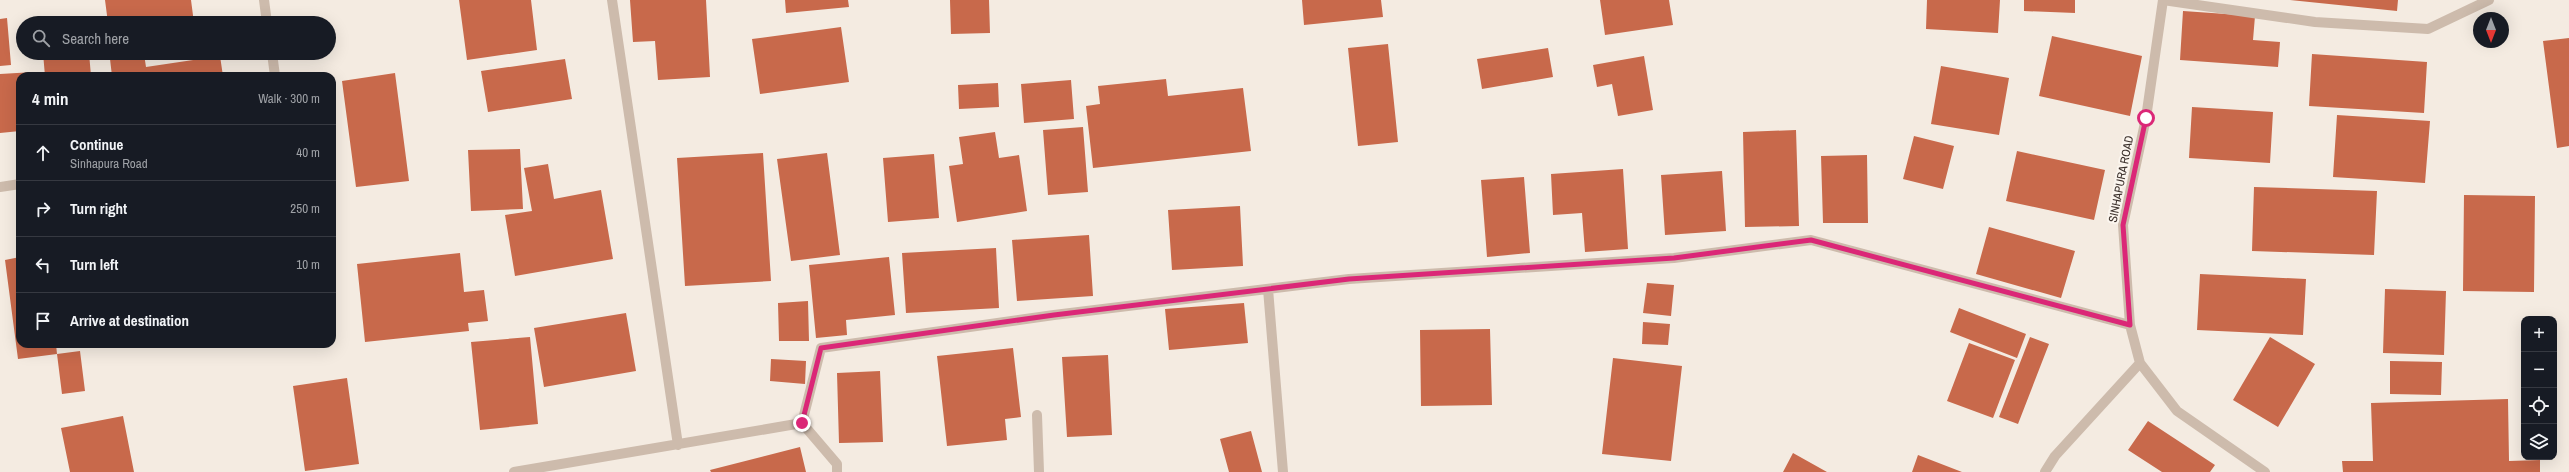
<!DOCTYPE html>
<html lang="en">
<head>
<meta charset="utf-8">
<style>
	body { margin:0; font-family:"Archivo Narrow",sans-serif; background:#20242c; color:#f1f3f6 }
	.controls { position:absolute; right:12px; bottom:12px; display:grid; overflow:hidden; border-radius:8px; box-shadow:0 4px 16px #0002 }
	.controls button { width:36px; height:36px; display:grid; place-items:center; padding:0; border:0; border-bottom:1px solid #363941; background:#171b24; color:#f1f3f6; font:20px sans-serif }
	.compass { position:absolute; left:2473px; top:12px; width:36px; height:36px; border-radius:50%; background:#171b24; box-shadow:0 4px 16px #0002; rotate:180deg }
	.stop { position:absolute; width:12px; height:12px; margin:-9px; border:3px solid #db2777; border-radius:50%; background:#fff }
	.stop.end { background:#db2777; border-color:#fff; box-shadow:0 1px 4px #0008 }
	.list { margin:0; padding:0; list-style:none }
	h2 { display:flex; justify-content:space-between; align-items:center; height:52px; margin:0; padding:0 16px; font-size:17px }
	h2 small { font-size:13px; font-weight:400; color:#9ea1a6 }
	.list li { display:grid; grid-template-columns:26px 1fr auto; gap:12px; align-items:center; box-sizing:border-box; height:56px; padding:0 16px; border-top:1px solid #363941 }
	.list b { display:block; font-size:15px; white-space:nowrap }
	.list p { margin:0; font-size:13px; white-space:nowrap; color:#9ea1a6 }
	.list em { font-size:13px; font-style:normal; color:#9ea1a6 }
	.icon { flex:none; width:22px; height:22px; fill:none; stroke:currentColor; stroke-width:2; stroke-linecap:round; stroke-linejoin:round }
	.map { position:relative; flex:none; width:2569px; height:472px; overflow:hidden }
	.search { position:absolute; background:#171b24; box-shadow:0 4px 16px #0002; left:16px; top:16px; width:320px; height:44px; display:flex; align-items:center; gap:10px; box-sizing:border-box; padding:0 14px; border-radius:22px; color:#9ea1a6; font-size:15px }
	.panel { position:absolute; background:#171b24; box-shadow:0 4px 16px #0002; left:16px; top:72px; width:320px; height:276px; border-radius:12px }
	.map>svg:first-child { display:block }
</style>
</head>
<body>
<div class="map">
<svg width="2569" height="472" viewBox="0 0 2569 472">
	<rect width="100%" height="100%" fill="#f4ebe1"/>
	<!-- building -->
	<path fill="#c8694b" d="M105,0H191L194,23H108Z
		M459,0H531L537,50L467,60Z
		M630,0H706L710,77L658,80L655,41L633,42Z
		M785,0H848L849,7L786,13Z
		M950,0H989L990,33L951,34Z
		M1302,0H1381L1383,17L1304,25Z
		M1600,0H1669L1673,25L1605,35Z
		M1927,0H2000L1998,33L1926,29Z
		M2024,0H2075V13L2024,11Z
		M2290,0H2398L2397,11Z
		M2183,11L2255,16L2253,40L2280,42L2278,67L2180,60Z
		M7,18L11,65L0,66V19Z
		M841,27L849,82L760,94L752,39Z
		M2052,36L2142,56L2130,116L2039,96Z
		M2569,38V146L2557,148L2543,41Z
		M1388,44L1398,142L1358,146L1348,48Z
		M1548,48L1553,77L1482,89L1477,59Z
		M43,53H89L91,76H45Z
		M144,54L146,67L220,56L223,76H112L110,59Z
		M2312,54L2427,62L2424,113L2309,106Z
		M1644,56L1653,110L1618,116L1612,84L1597,87L1593,65Z
		M565,59L572,99L488,112L481,71Z
		M1941,66L2009,78L1999,135L1931,124Z
		M34,72V76H20V131L0,133V74Z
		M395,73L409,181L356,187L342,81Z
		M1166,79L1168,96L1243,88L1251,151L1093,168L1086,106L1100,104L1098,86Z
		M1071,80L1074,119L1024,123L1021,84Z
		M998,83L999,107L959,109L958,85Z
		M2192,107L2273,112L2270,163L2189,158Z
		M2337,115L2430,121L2425,183L2333,177Z
		M1083,127L1088,192L1048,195L1043,130Z
		M1796,130L1799,226L1745,227L1743,132Z
		M995,132L999,158L1019,155L1027,211L957,222L949,166L963,164L959,137Z
		M1914,136L1954,146L1943,189L1903,179Z
		M520,149L523,209L471,211L468,150Z
		M2017,151L2105,170L2094,220L2006,201Z
		M763,153L771,281L685,286L677,158Z
		M827,153L840,255L791,261L777,159Z
		M934,154L939,218L888,222L883,158Z
		M1867,155L1868,223H1823L1821,156Z
		M548,164L554,199L601,190L613,259L515,276L505,215L532,211L524,168Z
		M1623,169L1628,249L1585,252L1582,213L1553,215L1551,174Z
		M1722,171L1726,231L1665,235L1661,175Z
		M1524,177L1530,253L1487,257L1481,180Z
		M2254,187L2377,191L2374,255L2252,251Z
		M2464,195L2535,196L2534,292L2463,291Z
		M1240,206L1243,266L1172,270L1168,210Z
		M1989,227L2075,251L2061,298L1976,274Z
		M1089,235L1093,296L1017,301L1012,240Z
		M996,248L999,308L906,313L902,253Z
		M460,253L464,292L484,290L488,321L468,323L469,331L365,342L357,264Z
		M20,257V344H56L57,354L80,351L85,391L62,394L57,354L18,359L5,260Z
		M889,257L895,315L846,320L847,335L816,338L809,265Z
		M2200,274L2306,279L2303,335L2197,330Z
		M1647,283L1674,285L1671,316L1643,313Z
		M2385,289L2446,291L2444,355L2383,353Z
		M808,301L809,341H779L778,303Z
		M1244,303L1248,343L1169,350L1165,309Z
		M1959,308L2026,334L2017,358L1950,332Z
		M626,313L636,371L544,387L534,328Z
		M1643,322L1670,324L1668,345L1642,344Z
		M1490,329L1492,405L1421,406L1420,330Z
		M530,337L538,424L480,430L471,342Z
		M2030,337L2049,344L2018,424L1999,417Z
		M2270,337L2315,364L2278,427L2233,400Z
		M1969,343L2015,360L1993,418L1947,401Z
		M1013,348L1021,417L1005,419L1007,440L947,446L937,356Z
		M1108,355L1112,435L1067,437L1062,357Z
		M1613,358L1682,366L1671,461L1602,454Z
		M771,359L806,361L805,384L770,381Z
		M2390,361L2442,362L2441,395L2390,394Z
		M880,371L883,442L839,443L837,373Z
		M347,378L359,464L305,471L293,386Z
		M2508,399L2509,461L2540,460V472H2343L2342,461H2373L2371,403Z
		M123,416L134,472H70L61,428Z
		M2148,421L2215,465L2210,472H2162L2128,450Z
		M1251,431L1262,472H1229L1220,439Z
		M800,447L806,472H711L710,470Z
		M1793,453L1827,472H1783Z
		M1918,455L1962,472H1912Z"/>
	<g fill="none" stroke-linecap="round" stroke-linejoin="round">
		<!-- minor -->
		<path stroke="#cdbbac" stroke-width="10" d="M264,0L267,23
			M612,0L678,445
			M2163,0L2146,118L2123,225L2130,325L2140,363L2177,411L2265,472
			M2163,0L2315,22L2428,29L2489,0
			M272,53L275,76
			M0,187L20,184
			M1268,289L1283,472
			M1037,415L1039,472
			M802,423L837,464V472
			M514,472L802,423L821,348L1054,315L1349,279L1674,258L1811,240L2130,325
			M2045,472L2055,456L2140,363"/>
	</g>
	<g fill="none" stroke-linecap="round" stroke-linejoin="round">
		<!-- route -->
		<path stroke="#db2777" stroke-width="5" d="M802,423L821,348L1054,315L1349,279L1674,258L1811,240L2130,325L2123,225L2146,118"/>
	</g>
	<g text-anchor="middle" dominant-baseline="central" stroke-width="4" stroke-linejoin="round" paint-order="stroke">
		<!-- street labels -->
		<g font-size="12" fill="#3b302b" stroke="#fbf5ee">
			<text transform="translate(2121 179) rotate(-79)">SINHAPURA ROAD</text>
		</g>
	</g>
</svg>
<div class="controls">
<button>+</button>
<button>−</button>
<button><svg class="icon" aria-label="locate" viewBox="0 0 24 24"><circle cx="12" cy="12" r="6"/><path d="M12 2v4M12 18v4M2 12h4M18 12h4"/></svg></button>
<button><svg class="icon" aria-label="layers" viewBox="0 0 24 24"><path d="M12 4l9 5-9 5-9-5zM3 14l9 5 9-5"/></svg></button>
</div>
<svg class="compass" viewBox="-18 -18 36 36"><path d="M0-13l5 13h-10z" fill="#e53935"/><path d="M0 13l5-13h-10z" fill="#9ea1a6"/></svg>
<div class="stop" style="left:2146px;top:118px"></div>
<div class="stop end" style="left:802px;top:423px"></div>
<div class="search"><svg class="icon" aria-label="search" viewBox="0 0 24 24"><circle cx="10" cy="10" r="6"/><path d="M15 15l6 6"/></svg>Search here</div>
<section class="panel">
<h2>4 min<small>Walk · 300 m</small></h2>
<ul class="list">
<li><svg class="icon" aria-label="ahead" viewBox="0 0 24 24"><path d="M12 20V5M6 11l6-6 6 6"/></svg><div><b>Continue</b><p>Sinhapura Road</p></div><em>40 m</em></li>
<li><svg class="icon" aria-label="right" viewBox="0 0 24 24"><path d="M7 20v-9h11M14 6l5 5-5 5"/></svg><div><b>Turn right</b></div><em>250 m</em></li>
<li><svg class="icon" aria-label="left" viewBox="0 0 24 24"><path d="M17 20v-9H6M10 6l-5 5 5 5"/></svg><div><b>Turn left</b></div><em>10 m</em></li>
<li><svg class="icon" aria-label="arrive" viewBox="0 0 24 24"><path d="M6 21V4h12l-3 4 3 4H6"/></svg><div><b>Arrive at destination</b></div></li>
</ul>
</section>
</div>
</body>
</html>
